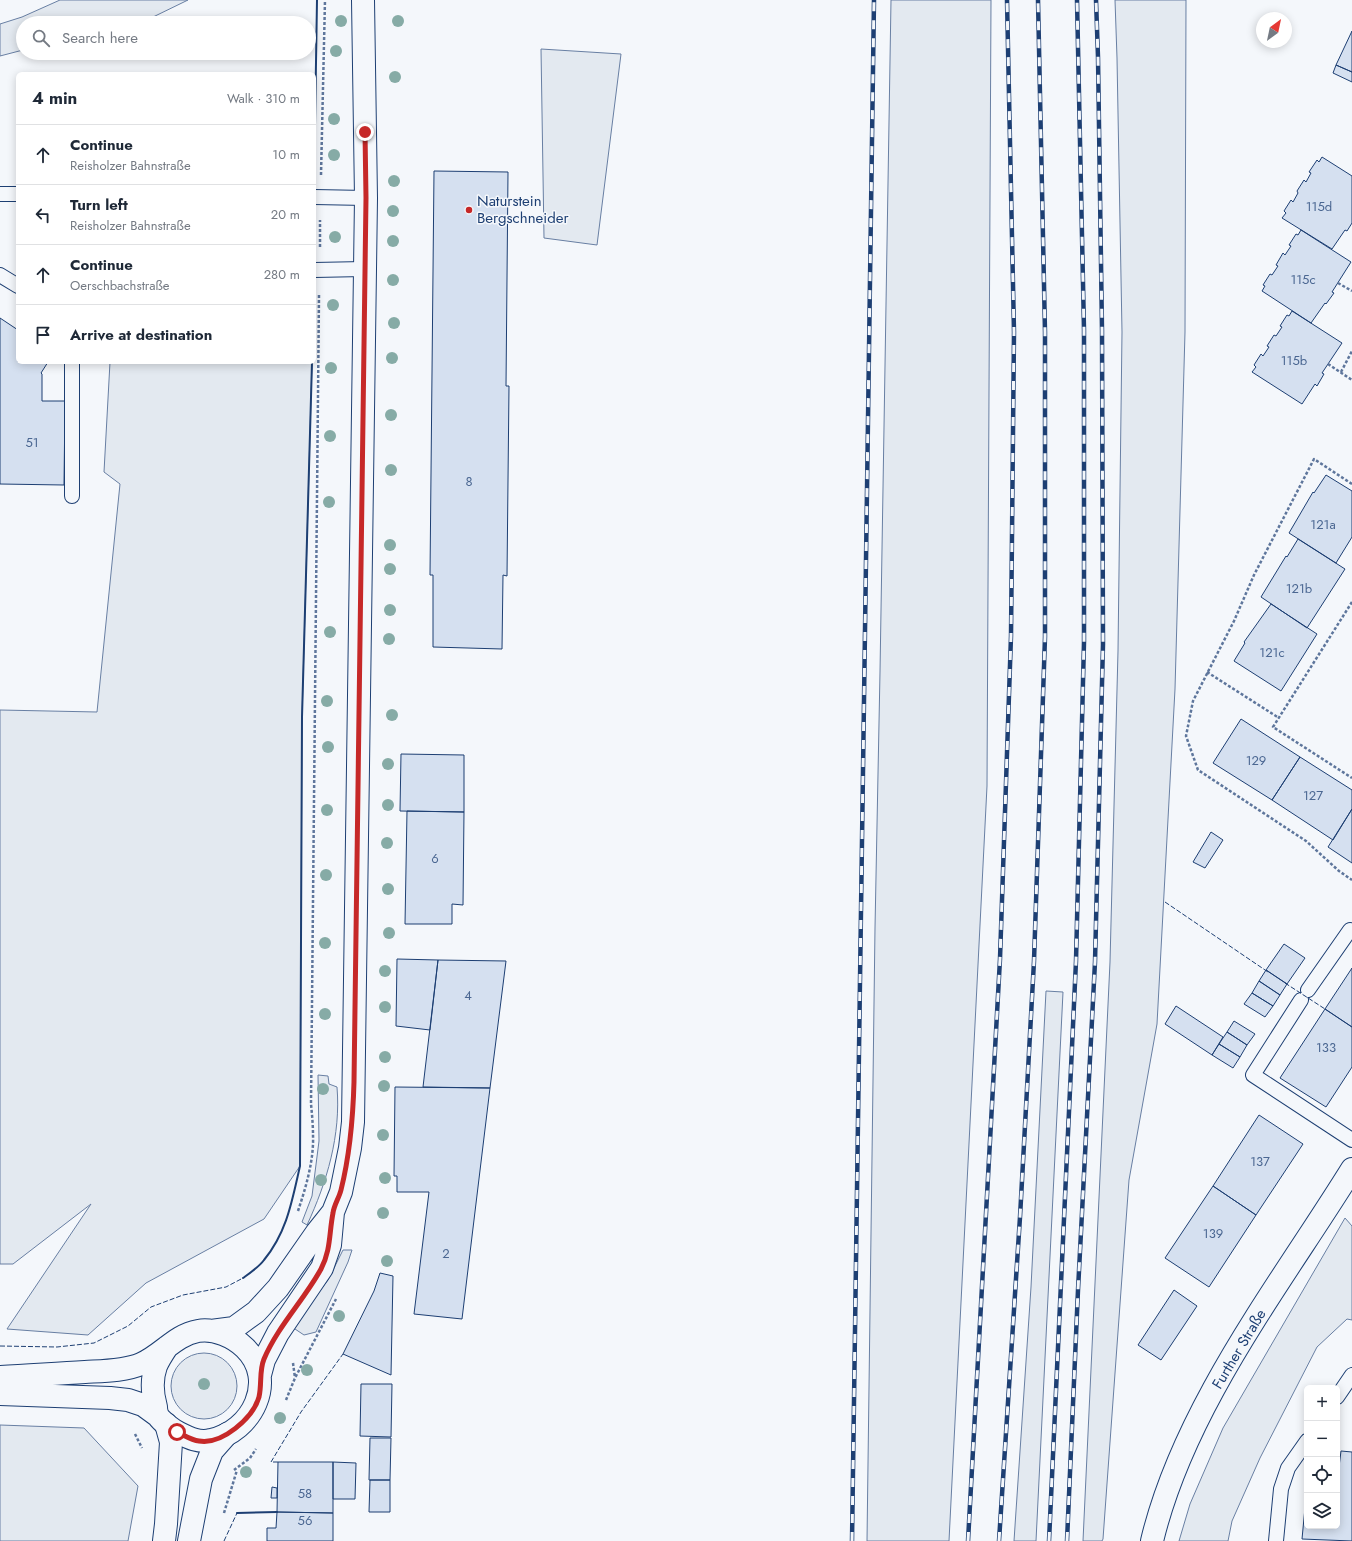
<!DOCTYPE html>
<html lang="en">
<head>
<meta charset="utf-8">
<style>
	body { margin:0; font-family:Jost,sans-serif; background:#f6f6f7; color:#1f2937 }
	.controls { position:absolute; right:12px; bottom:12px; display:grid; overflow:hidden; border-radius:6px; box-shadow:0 2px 10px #0003 }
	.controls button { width:36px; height:36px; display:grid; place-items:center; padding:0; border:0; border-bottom:1px solid #e0e1e3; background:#fff; color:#1f2937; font:20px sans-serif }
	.compass { position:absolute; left:1256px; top:12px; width:36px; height:36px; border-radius:50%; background:#fff; box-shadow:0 2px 10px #0003; rotate:33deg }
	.stop { position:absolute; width:12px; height:12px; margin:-9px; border:3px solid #c62828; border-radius:50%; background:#fff }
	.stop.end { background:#c62828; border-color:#fff; box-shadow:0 1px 4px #0008 }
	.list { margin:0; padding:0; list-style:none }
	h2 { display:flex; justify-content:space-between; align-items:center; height:52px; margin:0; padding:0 16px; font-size:17px }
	h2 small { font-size:13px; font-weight:400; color:#747a83 }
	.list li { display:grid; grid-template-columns:26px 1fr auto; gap:12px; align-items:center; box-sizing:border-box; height:60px; padding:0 16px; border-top:1px solid #e0e1e3 }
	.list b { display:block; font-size:15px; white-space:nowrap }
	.list p { margin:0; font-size:13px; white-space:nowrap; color:#747a83 }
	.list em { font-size:13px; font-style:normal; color:#747a83 }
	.icon { flex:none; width:22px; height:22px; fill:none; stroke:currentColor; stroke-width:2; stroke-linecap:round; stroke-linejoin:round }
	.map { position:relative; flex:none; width:1352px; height:1541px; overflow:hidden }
	.search { position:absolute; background:#fff; box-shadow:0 2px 10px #0003; left:16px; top:16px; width:300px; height:44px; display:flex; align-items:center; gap:10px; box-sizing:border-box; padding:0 14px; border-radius:22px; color:#747a83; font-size:15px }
	.panel { position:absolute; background:#fff; box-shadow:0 2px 10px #0003; left:16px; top:72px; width:300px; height:292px; border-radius:6px }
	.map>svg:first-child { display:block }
</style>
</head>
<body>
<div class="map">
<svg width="1352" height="1541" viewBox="0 0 1352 1541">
	<rect width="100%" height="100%" fill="#f4f7fb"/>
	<!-- green -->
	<path fill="#e3e9f0" stroke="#687fa3" d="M60,0H188L151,18L133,23H23V50L0,56V24L22,17Z
		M891,0H991L987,786L949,1541H867L875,928L880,672Z
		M1115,0H1186L1185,332L1175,689L1157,1024L1129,1180L1103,1539L1102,1541H1083L1110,962L1118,651L1122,332L1117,58Z
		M541,49L621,54L597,245L544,238Z
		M110,362H312L302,717L300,1166L264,1219L146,1283L88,1335L7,1329L91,1204L13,1264H0V710L97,712L120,484L104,472Z
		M1046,991L1063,992L1036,1541H1014L1031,1287Z
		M318,1075L328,1076L329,1084L337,1087C341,1135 327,1182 307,1225L302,1222L312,1196L319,1141Z
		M1345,1218L1352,1226V1320L1347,1319L1317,1347L1260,1458L1232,1521L1228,1541H1179L1190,1504L1223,1428Z
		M343,1250H352L348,1262L316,1332L304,1335L292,1327L328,1280Z
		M171 1386a33 33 0 1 1 66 0a33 33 0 1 1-66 0Z
		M0,1425L84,1428L138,1486L128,1541H0Z"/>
	<!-- building -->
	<path fill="#d5e0f0" stroke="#1d3f73" d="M1352,31V72L1336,65Z
		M1336,65L1352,72V82L1333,73Z
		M1322,157L1352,176V223L1347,231L1345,230L1332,249L1282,218L1286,213L1284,211L1291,200L1293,202L1298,193L1297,191L1304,180L1306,182L1311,173L1309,172L1317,160L1319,162Z
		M434,171L508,172L506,386H509L507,576L503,575L502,649L433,647V575H430Z
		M1301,230L1351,262L1332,292L1334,293L1326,304L1325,303L1311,323L1262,291L1265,286L1263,285L1270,274L1272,275L1278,266L1276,265L1283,253L1285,255L1291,246L1289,245L1296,234L1298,235Z
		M1292,311L1342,343L1322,373L1324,374L1317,386L1315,384L1302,404L1252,372L1256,367L1254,365L1261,354L1263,356L1269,347L1267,346L1274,335L1276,336L1282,327L1280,326L1287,315L1289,316Z
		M0,318L18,330V362H48L41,373L42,374V401H65L64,485L0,484Z
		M1326,475L1352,491V537L1336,563L1289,533L1313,492L1314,493Z
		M1298,539L1345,569L1307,628L1261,597L1286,556L1287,557Z
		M1271,604L1317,634L1281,691L1234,661L1245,643L1244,642Z
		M1241,719L1300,757L1272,800L1213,763Z
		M401,754L464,755V812L400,811Z
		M1300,757L1352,790V809L1333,840L1272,800Z
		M1352,809V863L1328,847Z
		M407,811L464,812L463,905L452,904V924H405Z
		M1211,832L1223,840L1205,868L1193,862Z
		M1284,944L1305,958L1287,984L1266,970Z
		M397,959L438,960L430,1030L396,1026Z
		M438,960L506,961L490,1088L423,1087Z
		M1352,968V1027L1325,1009Z
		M1266,970L1287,984L1280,995L1259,981Z
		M1259,981L1280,995L1273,1006L1252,993Z
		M1252,993L1273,1006L1265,1017L1244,1004Z
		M1176,1006L1223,1037L1212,1055L1165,1024Z
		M1325,1009L1352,1027V1067L1326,1107L1280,1078Z
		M1234,1021L1255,1034L1247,1045L1227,1032Z
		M1227,1032L1247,1045L1240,1057L1219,1044Z
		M1219,1044L1240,1057L1233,1068L1212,1055Z
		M395,1087L490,1088L462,1319L414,1314L429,1192H397V1176H394Z
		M1259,1115L1303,1144L1256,1215L1213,1186Z
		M1213,1186L1256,1215L1209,1287L1165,1258Z
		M380,1273L393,1276L391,1375L343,1354L374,1291Z
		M1174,1290L1197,1306L1161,1360L1138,1345Z
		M361,1384H392L391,1437L360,1436Z
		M370,1438H391L390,1480H369Z
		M1341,1451L1352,1452V1541L1302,1539L1307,1487V1526H1337V1483Z
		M278,1462H333V1513L277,1512Z
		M333,1462L356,1463L355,1499H333Z
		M370,1480H390V1512H369Z
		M272,1487L277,1488V1498H271Z
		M277,1512L333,1513V1541H267V1528H276Z"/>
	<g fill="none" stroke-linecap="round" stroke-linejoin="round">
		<!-- service casing -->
		<g stroke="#1d3f73" stroke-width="16">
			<path id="service" d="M0,194H18
				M314,197L366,198
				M314,270L364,269
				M0,275L18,286
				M72,496V362
				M1308,990L1350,930L1352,931
				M1301,1000L1253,1075L1352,1140
				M1337,1397L1352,1375
				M1276,1541L1281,1489L1288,1468L1307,1441"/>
		</g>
		<!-- tertiary casing -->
		<g stroke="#1d3f73" stroke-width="24">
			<path id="tertiary" d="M164,1541L166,1524L171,1442L166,1424
				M189,1541L201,1479L212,1451L227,1434
				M1152,1541C1184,1407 1280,1285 1352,1169"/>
		</g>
		<!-- secondary casing -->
		<g stroke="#1d3f73" stroke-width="24">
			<path id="secondary" d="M211,1331L234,1328L256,1312L278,1288L317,1232L333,1212
				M260,1375L264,1360L278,1333L322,1268L330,1245L333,1212L341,1192L350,1148L353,1122L366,198L363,0
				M0,1377C28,1375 56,1374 85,1372C102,1371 125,1371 141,1364C162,1355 175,1335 198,1331C214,1328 234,1337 245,1348C278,1380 252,1432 211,1440C199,1443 189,1438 179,1433C173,1430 162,1422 158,1416C157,1414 156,1410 156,1407C152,1393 151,1380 156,1366C159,1359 163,1353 167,1347
				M0,1394L110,1398L128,1400L143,1405L158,1416"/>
		</g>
		<!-- path -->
		<path stroke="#5e769c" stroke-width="2.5" stroke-dasharray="3 2" stroke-linecap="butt" d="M321,175L325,0
			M320,247V220
			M1338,283L1352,291
			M1328,364L1352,380
			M1341,372L1352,351
			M1352,484L1314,459L1254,575L1234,621L1193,701L1186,736L1198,770L1306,841L1339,871L1352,880
			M1352,602L1273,727L1352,778
			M1207,672L1279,718
			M298,1211C306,1187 314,1160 313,1135C313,1125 312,1114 311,1104L319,294
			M293,1363L295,1378
			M286,1400L295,1378L336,1299
			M135,1434L142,1448
			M234,1470L250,1458L256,1449
			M224,1513L237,1470"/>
		<!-- service -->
		<use href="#service" stroke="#f4f7fb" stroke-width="14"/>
		<!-- tertiary -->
		<use href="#tertiary" stroke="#f4f7fb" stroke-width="22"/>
		<!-- secondary -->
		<use href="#secondary" stroke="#f4f7fb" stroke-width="22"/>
		<!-- rail casing -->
		<g stroke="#1d3f73" stroke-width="4.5">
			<path id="rail" d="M852,1541L874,0
				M968,1541L1000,959L1011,636L1014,332L1007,0
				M999,1541L1020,1217L1034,961L1045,637V332L1038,0
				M1049,1541L1076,961L1084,642V330L1077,0
				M1067,1541L1078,1290L1095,962L1103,644L1102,330L1098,57L1096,0"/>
		</g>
		<!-- rail -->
		<use href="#rail" stroke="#f4f7fb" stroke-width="3" stroke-dasharray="9" stroke-linecap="butt"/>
		<!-- fence -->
		<path stroke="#1d3f73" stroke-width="1" stroke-dasharray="5 2" stroke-linecap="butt" d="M1165,902L1268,972
			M1285,983L1325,1009
			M0,1346L57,1347L94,1343L128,1326L151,1307L183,1295L226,1287L243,1278
			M278,1462H271L301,1412L343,1354
			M224,1541L237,1513"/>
		<!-- wall -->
		<path stroke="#1d3f73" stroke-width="2" d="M314,187L317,0
			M243,1278C250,1273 259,1267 264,1260C287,1232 292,1201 300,1166L302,717L312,362
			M237,1513L277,1512"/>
	</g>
	<!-- trees -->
	<g fill="#86aba6">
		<circle cx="341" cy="21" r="6"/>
		<circle cx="398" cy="21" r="6"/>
		<circle cx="336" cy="51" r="6"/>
		<circle cx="395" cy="77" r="6"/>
		<circle cx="334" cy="119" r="6"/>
		<circle cx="334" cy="155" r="6"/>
		<circle cx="394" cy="181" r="6"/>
		<circle cx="393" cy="211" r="6"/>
		<circle cx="335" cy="237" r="6"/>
		<circle cx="393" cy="241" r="6"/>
		<circle cx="393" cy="280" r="6"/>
		<circle cx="333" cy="305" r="6"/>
		<circle cx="394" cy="323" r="6"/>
		<circle cx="392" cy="358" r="6"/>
		<circle cx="331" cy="368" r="6"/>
		<circle cx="391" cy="415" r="6"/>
		<circle cx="330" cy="436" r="6"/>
		<circle cx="391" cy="470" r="6"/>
		<circle cx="329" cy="502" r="6"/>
		<circle cx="390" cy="545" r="6"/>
		<circle cx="390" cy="569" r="6"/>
		<circle cx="390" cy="610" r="6"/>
		<circle cx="330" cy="632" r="6"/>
		<circle cx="389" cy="639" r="6"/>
		<circle cx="327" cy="701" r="6"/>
		<circle cx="392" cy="715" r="6"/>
		<circle cx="328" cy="747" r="6"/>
		<circle cx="388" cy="764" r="6"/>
		<circle cx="388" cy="805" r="6"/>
		<circle cx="327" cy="810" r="6"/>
		<circle cx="387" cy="843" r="6"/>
		<circle cx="326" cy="875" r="6"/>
		<circle cx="388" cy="889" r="6"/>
		<circle cx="389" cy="933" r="6"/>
		<circle cx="325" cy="943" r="6"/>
		<circle cx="385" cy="971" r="6"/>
		<circle cx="385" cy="1007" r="6"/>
		<circle cx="325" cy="1014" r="6"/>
		<circle cx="385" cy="1057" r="6"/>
		<circle cx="384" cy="1086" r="6"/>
		<circle cx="323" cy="1089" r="6"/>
		<circle cx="383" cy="1135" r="6"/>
		<circle cx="385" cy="1178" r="6"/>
		<circle cx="321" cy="1180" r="6"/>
		<circle cx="383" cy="1213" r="6"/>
		<circle cx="387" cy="1261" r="6"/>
		<circle cx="339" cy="1316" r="6"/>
		<circle cx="307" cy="1370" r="6"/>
		<circle cx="204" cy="1384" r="6"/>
		<circle cx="280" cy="1418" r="6"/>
		<circle cx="246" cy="1472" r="6"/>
	</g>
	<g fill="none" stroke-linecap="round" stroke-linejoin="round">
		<!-- route -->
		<path stroke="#c62828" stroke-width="5" d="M177,1432C184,1435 191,1440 199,1441C222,1445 253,1418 259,1397C262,1384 259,1371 264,1359C278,1326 304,1300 321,1269C331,1250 329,1233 333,1213C334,1205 339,1198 341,1190C350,1154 353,1119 354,1082L366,198L365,132"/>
	</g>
	<!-- markers -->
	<circle fill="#c62828" stroke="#f4f7fb" stroke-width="1.5" cx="469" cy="210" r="4"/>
	<g text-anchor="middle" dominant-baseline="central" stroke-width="3" stroke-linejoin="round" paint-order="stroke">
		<!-- number labels -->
		<g font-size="13" fill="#4b6792">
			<text x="1319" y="206">115d</text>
			<text x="1303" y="279">115c</text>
			<text x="1294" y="360">115b</text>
			<text x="32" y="442">51</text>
			<text x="469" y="481">8</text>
			<text x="1323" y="524">121a</text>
			<text x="1299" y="588">121b</text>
			<text x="1272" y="652">121c</text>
			<text x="1256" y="760">129</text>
			<text x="1313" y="795">127</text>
			<text x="435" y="858">6</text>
			<text x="468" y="995">4</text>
			<text x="1326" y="1047">133</text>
			<text x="1260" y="1161">137</text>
			<text x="1213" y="1233">139</text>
			<text x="446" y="1253">2</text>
			<text x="305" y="1493">58</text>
			<text x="305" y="1520">56</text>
		</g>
		<!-- poi labels -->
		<g font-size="15" fill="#1d3f73" stroke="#f4f7fb" text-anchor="start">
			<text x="477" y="201">Naturstein<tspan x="477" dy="17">Bergschneider</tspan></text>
		</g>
		<!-- street labels -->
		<g font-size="15" fill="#1d3f73" stroke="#f4f7fb">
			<text transform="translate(1239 1349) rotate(-59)">Further Straße</text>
		</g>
	</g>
</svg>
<div class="controls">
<button>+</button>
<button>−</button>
<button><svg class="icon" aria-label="locate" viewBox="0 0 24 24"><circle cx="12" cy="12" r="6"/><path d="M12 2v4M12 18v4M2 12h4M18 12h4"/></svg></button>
<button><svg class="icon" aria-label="layers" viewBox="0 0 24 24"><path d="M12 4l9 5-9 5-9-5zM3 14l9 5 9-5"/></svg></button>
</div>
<svg class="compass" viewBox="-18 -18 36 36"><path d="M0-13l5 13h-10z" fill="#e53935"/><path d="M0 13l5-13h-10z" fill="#747a83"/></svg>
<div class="stop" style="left:177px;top:1432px"></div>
<div class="stop end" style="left:365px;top:132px"></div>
<div class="search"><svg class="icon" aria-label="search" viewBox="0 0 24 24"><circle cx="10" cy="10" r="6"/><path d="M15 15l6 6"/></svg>Search here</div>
<section class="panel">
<h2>4 min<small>Walk · 310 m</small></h2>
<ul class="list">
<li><svg class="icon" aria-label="ahead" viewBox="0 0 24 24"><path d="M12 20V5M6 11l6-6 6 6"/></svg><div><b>Continue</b><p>Reisholzer Bahnstraße</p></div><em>10 m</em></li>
<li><svg class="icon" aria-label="left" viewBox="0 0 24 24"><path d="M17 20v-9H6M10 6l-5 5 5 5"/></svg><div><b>Turn left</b><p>Reisholzer Bahnstraße</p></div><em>20 m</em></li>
<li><svg class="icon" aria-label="ahead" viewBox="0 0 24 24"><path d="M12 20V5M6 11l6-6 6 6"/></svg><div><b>Continue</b><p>Oerschbachstraße</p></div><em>280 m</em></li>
<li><svg class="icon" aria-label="arrive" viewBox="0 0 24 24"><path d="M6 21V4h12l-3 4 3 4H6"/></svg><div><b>Arrive at destination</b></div></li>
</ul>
</section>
</div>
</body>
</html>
